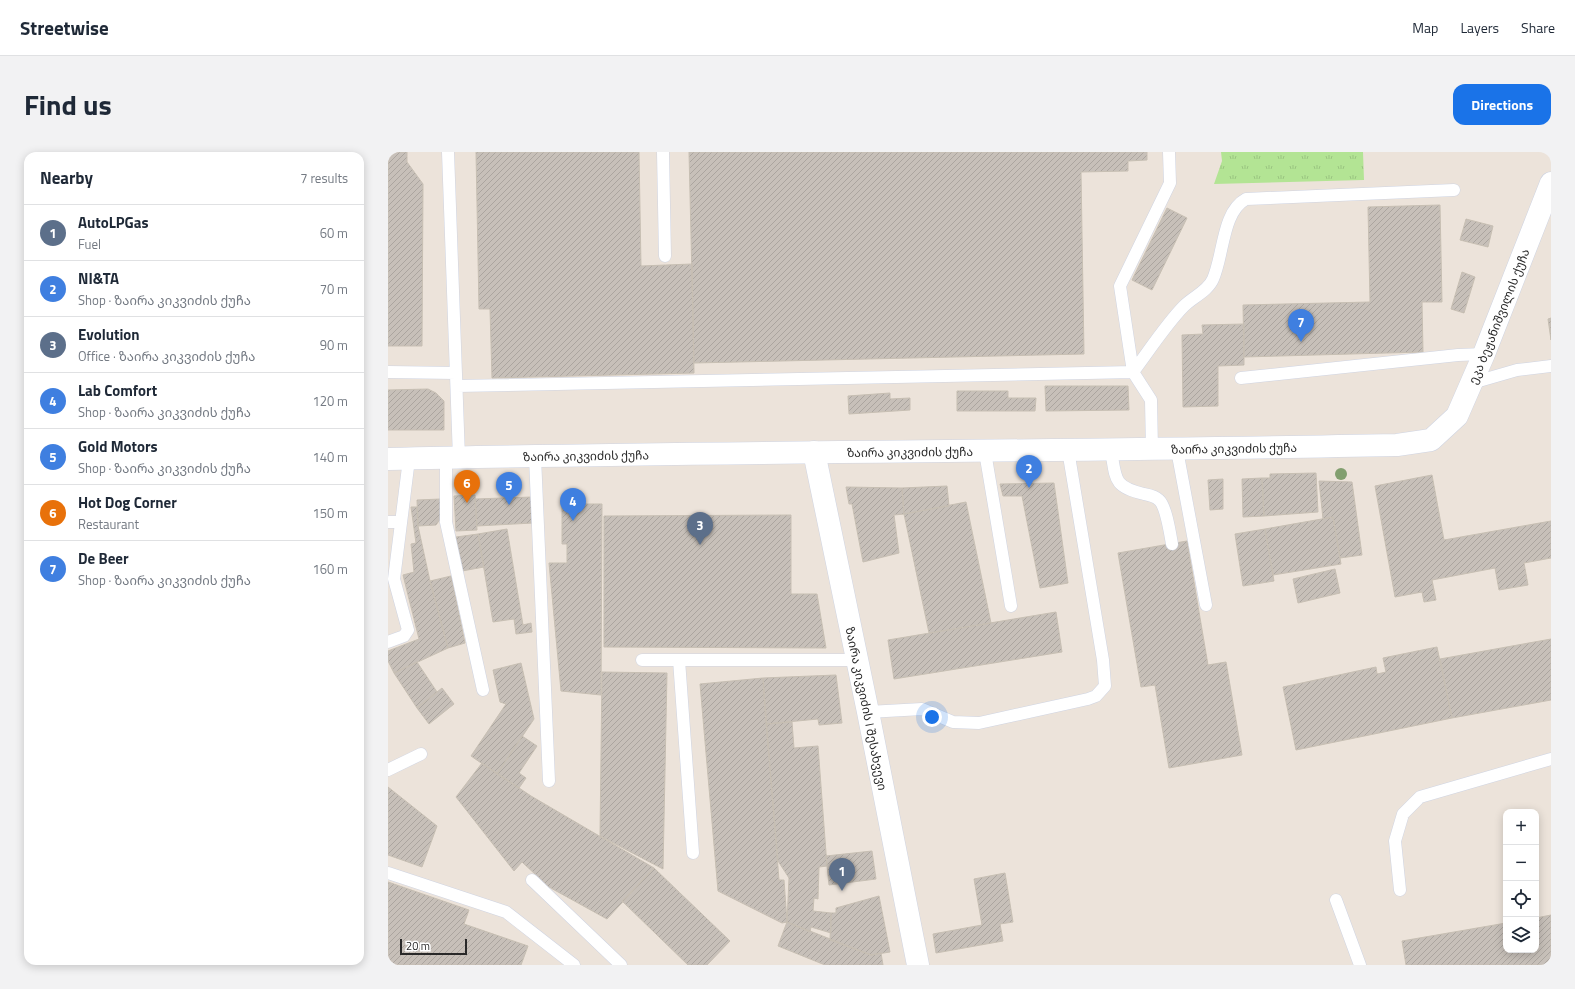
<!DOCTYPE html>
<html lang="en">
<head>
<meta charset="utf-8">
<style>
	body { margin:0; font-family:"Titillium Web","Noto Sans Georgian",sans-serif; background:#f2f2f3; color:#1f2937 }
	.controls { position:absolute; right:12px; bottom:12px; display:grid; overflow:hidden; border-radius:8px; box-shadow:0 2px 10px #0003 }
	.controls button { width:36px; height:36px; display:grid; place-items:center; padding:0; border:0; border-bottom:1px solid #e0e1e3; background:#fff; color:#1f2937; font:20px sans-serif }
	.scale { position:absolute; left:12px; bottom:10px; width:67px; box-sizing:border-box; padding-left:4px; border:2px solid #292929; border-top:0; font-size:11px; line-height:14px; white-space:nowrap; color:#292929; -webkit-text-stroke:3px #fff; paint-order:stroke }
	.you { position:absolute; left:544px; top:565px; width:14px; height:14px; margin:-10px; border:3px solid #fff; border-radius:50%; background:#1a73e8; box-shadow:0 0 0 6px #1a73e833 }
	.badge { display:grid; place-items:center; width:26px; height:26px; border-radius:50%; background:#1a73e8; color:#fff; font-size:13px; font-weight:700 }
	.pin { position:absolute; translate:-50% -33px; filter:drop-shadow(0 1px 2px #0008) }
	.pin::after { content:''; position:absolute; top:21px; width:14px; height:12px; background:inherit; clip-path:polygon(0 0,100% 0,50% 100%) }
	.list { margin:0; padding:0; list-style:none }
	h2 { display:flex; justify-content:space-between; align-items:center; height:52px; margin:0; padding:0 16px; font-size:17px }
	h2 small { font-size:13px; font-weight:400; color:#747a83 }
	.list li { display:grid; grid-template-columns:26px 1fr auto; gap:12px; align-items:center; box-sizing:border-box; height:56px; padding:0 16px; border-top:1px solid #e0e1e3 }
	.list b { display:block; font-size:15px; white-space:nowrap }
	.list p { margin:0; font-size:13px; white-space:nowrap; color:#747a83 }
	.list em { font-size:13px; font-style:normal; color:#747a83 }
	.icon { flex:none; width:22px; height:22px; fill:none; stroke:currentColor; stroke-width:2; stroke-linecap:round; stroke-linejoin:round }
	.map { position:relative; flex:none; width:1163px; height:813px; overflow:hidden; border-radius:12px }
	header { display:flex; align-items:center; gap:24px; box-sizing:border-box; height:56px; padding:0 20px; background:#fff; border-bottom:1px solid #e0e1e3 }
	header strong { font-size:19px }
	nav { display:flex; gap:22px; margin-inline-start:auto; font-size:14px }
	.intro { display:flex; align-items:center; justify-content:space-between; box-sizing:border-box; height:96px; padding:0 24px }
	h1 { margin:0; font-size:28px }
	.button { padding:10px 18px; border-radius:12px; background:#1a73e8; color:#fff; font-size:14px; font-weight:700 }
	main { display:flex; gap:24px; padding:0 24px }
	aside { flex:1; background:#fff; border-radius:12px; box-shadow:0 2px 10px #0003 }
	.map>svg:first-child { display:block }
</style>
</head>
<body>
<header>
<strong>Streetwise</strong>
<nav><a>Map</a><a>Layers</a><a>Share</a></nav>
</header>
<div class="intro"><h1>Find us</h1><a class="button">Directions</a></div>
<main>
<aside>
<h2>Nearby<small>7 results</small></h2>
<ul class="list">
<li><span class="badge" style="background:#5c6f8a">1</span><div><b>AutoLPGas</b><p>Fuel</p></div><em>60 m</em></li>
<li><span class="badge" style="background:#3f7fe0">2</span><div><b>NI&amp;TA</b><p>Shop · ზაირა კიკვიძის ქუჩა</p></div><em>70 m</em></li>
<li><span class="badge" style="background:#5c6f8a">3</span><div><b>Evolution</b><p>Office · ზაირა კიკვიძის ქუჩა</p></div><em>90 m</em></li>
<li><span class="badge" style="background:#3f7fe0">4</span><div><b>Lab Comfort</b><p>Shop · ზაირა კიკვიძის ქუჩა</p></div><em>120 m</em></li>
<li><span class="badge" style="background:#3f7fe0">5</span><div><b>Gold Motors</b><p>Shop · ზაირა კიკვიძის ქუჩა</p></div><em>140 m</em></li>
<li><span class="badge" style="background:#e8710a">6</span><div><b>Hot Dog Corner</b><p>Restaurant</p></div><em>150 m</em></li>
<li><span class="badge" style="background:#3f7fe0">7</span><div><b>De Beer</b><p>Shop · ზაირა კიკვიძის ქუჩა</p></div><em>160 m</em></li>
</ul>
</aside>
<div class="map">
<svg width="1163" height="813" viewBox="0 0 1163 813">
	<defs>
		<pattern id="grass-tufts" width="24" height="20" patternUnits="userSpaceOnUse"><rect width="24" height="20" fill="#b3e494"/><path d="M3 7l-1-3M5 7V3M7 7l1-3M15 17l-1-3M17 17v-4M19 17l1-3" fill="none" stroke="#9ac480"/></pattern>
		<pattern id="building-hatch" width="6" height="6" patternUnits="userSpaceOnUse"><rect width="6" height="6" fill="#c7c0b9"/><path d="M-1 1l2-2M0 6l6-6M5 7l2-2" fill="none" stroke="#aba59f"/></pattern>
	</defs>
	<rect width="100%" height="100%" fill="#ece3da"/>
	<!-- grass -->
	<path fill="url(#grass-tufts)" d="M833,0H975L976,28L826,32L834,9Z"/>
	<!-- building -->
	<path fill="url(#building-hatch)" stroke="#c7bfb3" d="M0,0H19V10L35,32L34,194H0Z
		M88,0H251L253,114L304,112L306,221L104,226L102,157H91Z
		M301,0H759V8L740,9V19L693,20L696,202L306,211Z
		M1052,53L1054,150H1034L1035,200L856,205L855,153L982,150L980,55Z
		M779,56L799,66L764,138L744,128Z
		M1078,67L1105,74L1100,95L1072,88Z
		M1074,120L1087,125L1076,161L1063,157Z
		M1163,166V188L1160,167Z
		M856,172V213L830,214V254L795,255L794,183L815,182L814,173Z
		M657,234H740L741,258L658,259Z
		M40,237L48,241L56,249V278H0V238Z
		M569,239H620V246H648L647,259H569Z
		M502,241V247L522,246V258L461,262L460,244Z
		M928,321L930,360L876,364L874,326H882V322Z
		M1044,323L1056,388L1163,369V406L1136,411L1140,433L1111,438L1107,416L1044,428L1048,448L1036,450L1034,440L1007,445L987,334Z
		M874,326L876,364L855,365L854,327Z
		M835,327V357L822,358L820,328Z
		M931,329L964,330L974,403L952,406L945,365L935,367Z
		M666,331L680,431L652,436L634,344H615L612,332Z
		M559,334L561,354L516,362L514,336Z
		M458,335L514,336L516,362L506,363L511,401L475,410L464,352H461Z
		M87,343L89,378L68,379L66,344Z
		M144,345L145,371L89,374L87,347Z
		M53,347V366L48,373L30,374L29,348Z
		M578,350L603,471L541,481L516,362Z
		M174,352H214L213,543L173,539L161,411H179V392H174Z
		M23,355H29L30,374L42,429L60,496L6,521L0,509V499L31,487L15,423L26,420L23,392L28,391Z
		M403,363V442H429L438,496L216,495V364Z
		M945,365L953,412L885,423L877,377Z
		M119,377L135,473L143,471L144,480L128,482L126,467L105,470L90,382Z
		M877,377L886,429L855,434L847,382Z
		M90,382L96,415L74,419L68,385Z
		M799,389L820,513L838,510L854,603L781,616L767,533L753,535L730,401Z
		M947,417L952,441L910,451L905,427Z
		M63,424L77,491L60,496L42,429Z
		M668,460L674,500L506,527L500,488Z
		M1163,487V548L1064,566L1052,507Z
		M1049,495L1064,566L908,598L895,535L988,515L989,522L998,520L995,506Z
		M29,510L49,540L29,556L6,521Z
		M133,511L146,567L109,622L83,604L118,552L112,550L105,518Z
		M214,520L279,521L275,717L212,684Z
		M448,523L454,571L431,573L430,567L378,572L375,526Z
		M375,526L391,728H396L399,770L394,771L330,739L312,532Z
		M54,536L66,552L41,572L29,556Z
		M404,570L406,596L430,594L439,714L431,715L430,747L426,746L425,759L443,761V781L423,775L422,780L399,770L401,726L390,709L378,572Z
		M134,584L149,594L131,621L138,626L131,636L109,622Z
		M94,611L143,644L266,716L219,767L161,735L134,710L126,719L68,645Z
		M0,635L49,674L34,715L0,703Z
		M484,699L488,727L441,733L438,704Z
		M266,716L342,789L319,813H300L234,749Z
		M617,721L625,770L612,772L615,789L548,801L545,782L594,773L586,727Z
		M0,730L81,758L76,772L140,794L133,813H0Z
		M491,744L502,800L483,803L442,788L443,761H448V756Z
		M1163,763V813H1018L1014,789L1118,771V798H1148V766Z
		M399,770L483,803L493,801L495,813H437L390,794Z"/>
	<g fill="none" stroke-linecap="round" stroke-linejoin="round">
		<!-- lane casing -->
		<g stroke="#cfd4e2" stroke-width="13">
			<path id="lane" d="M60,0L71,306
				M275,0L277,104
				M0,220L68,221
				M745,220C760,200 779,171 796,154C805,145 820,139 825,127C836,102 834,60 858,47L1066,38
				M853,226L1070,203L1096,202
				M1084,231L1129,218L1163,214
				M69,234L745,220
				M723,298C728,327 725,335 756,342C761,343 767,344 771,348C778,354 782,381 784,392
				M764,298L763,248L745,220L732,134L782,31L781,0
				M789,298L818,453
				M597,300L623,454
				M147,305L161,629
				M58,306V370L95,538
				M0,370H13
				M0,490L16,484L20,478L6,427L21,307
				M254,508H468
				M291,508L305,701
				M480,560L534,557L565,570L591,571L700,547L708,544L717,534L715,508L680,298
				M0,618L33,602
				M0,721L118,760L186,813
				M144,728L233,813
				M1012,738L1007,689L1015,662L1032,645L1163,607
				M948,748L972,813"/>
		</g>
		<!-- street casing -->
		<g stroke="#cfd4e2" stroke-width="23">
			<g id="street">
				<path id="s1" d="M426,300L480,560L530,813"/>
			</g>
		</g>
		<!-- secondary casing -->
		<g stroke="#cfd4e2" stroke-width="23">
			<g id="secondary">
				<path id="s2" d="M0,307C336,299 673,300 1009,293L1043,288L1069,264L1096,202L1163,31"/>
			</g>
		</g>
		<!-- lane -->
		<use href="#lane" stroke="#fff" stroke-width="12"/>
		<!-- street -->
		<use href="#street" stroke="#fff" stroke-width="22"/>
		<!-- secondary -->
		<use href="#secondary" stroke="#fff" stroke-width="22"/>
	</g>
	<!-- trees -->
	<circle fill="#829f6f" cx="953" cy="322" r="6"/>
	<g text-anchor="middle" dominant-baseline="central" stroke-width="3" stroke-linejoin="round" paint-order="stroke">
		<!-- street labels -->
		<g font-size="12" fill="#292929" stroke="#fff">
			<text stroke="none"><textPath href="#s2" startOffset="1187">ეკა ბეჟანიშვილის ქუჩა</textPath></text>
			<text stroke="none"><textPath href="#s2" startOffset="846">ზაირა კიკვიძის ქუჩა</textPath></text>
			<text stroke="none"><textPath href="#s2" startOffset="522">ზაირა კიკვიძის ქუჩა</textPath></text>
			<text stroke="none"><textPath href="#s2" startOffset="198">ზაირა კიკვიძის ქუჩა</textPath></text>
			<text stroke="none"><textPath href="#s1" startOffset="262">ზაირა კიკვიძის I შესახვევი</textPath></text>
		</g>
	</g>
</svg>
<div class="controls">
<button>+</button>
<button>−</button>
<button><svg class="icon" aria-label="locate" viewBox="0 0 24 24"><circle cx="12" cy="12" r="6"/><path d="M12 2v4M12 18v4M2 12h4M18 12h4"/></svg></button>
<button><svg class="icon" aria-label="layers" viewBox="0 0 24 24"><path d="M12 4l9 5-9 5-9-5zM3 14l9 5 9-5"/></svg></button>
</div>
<div class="scale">20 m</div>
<div class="you"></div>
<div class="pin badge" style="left:454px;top:739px;background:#5c6f8a">1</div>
<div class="pin badge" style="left:641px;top:336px;background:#3f7fe0">2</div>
<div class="pin badge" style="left:312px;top:393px;background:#5c6f8a">3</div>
<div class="pin badge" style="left:185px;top:369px;background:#3f7fe0">4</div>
<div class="pin badge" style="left:121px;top:353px;background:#3f7fe0">5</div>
<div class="pin badge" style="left:79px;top:351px;background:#e8710a">6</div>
<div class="pin badge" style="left:913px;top:190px;background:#3f7fe0">7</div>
</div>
</main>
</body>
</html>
